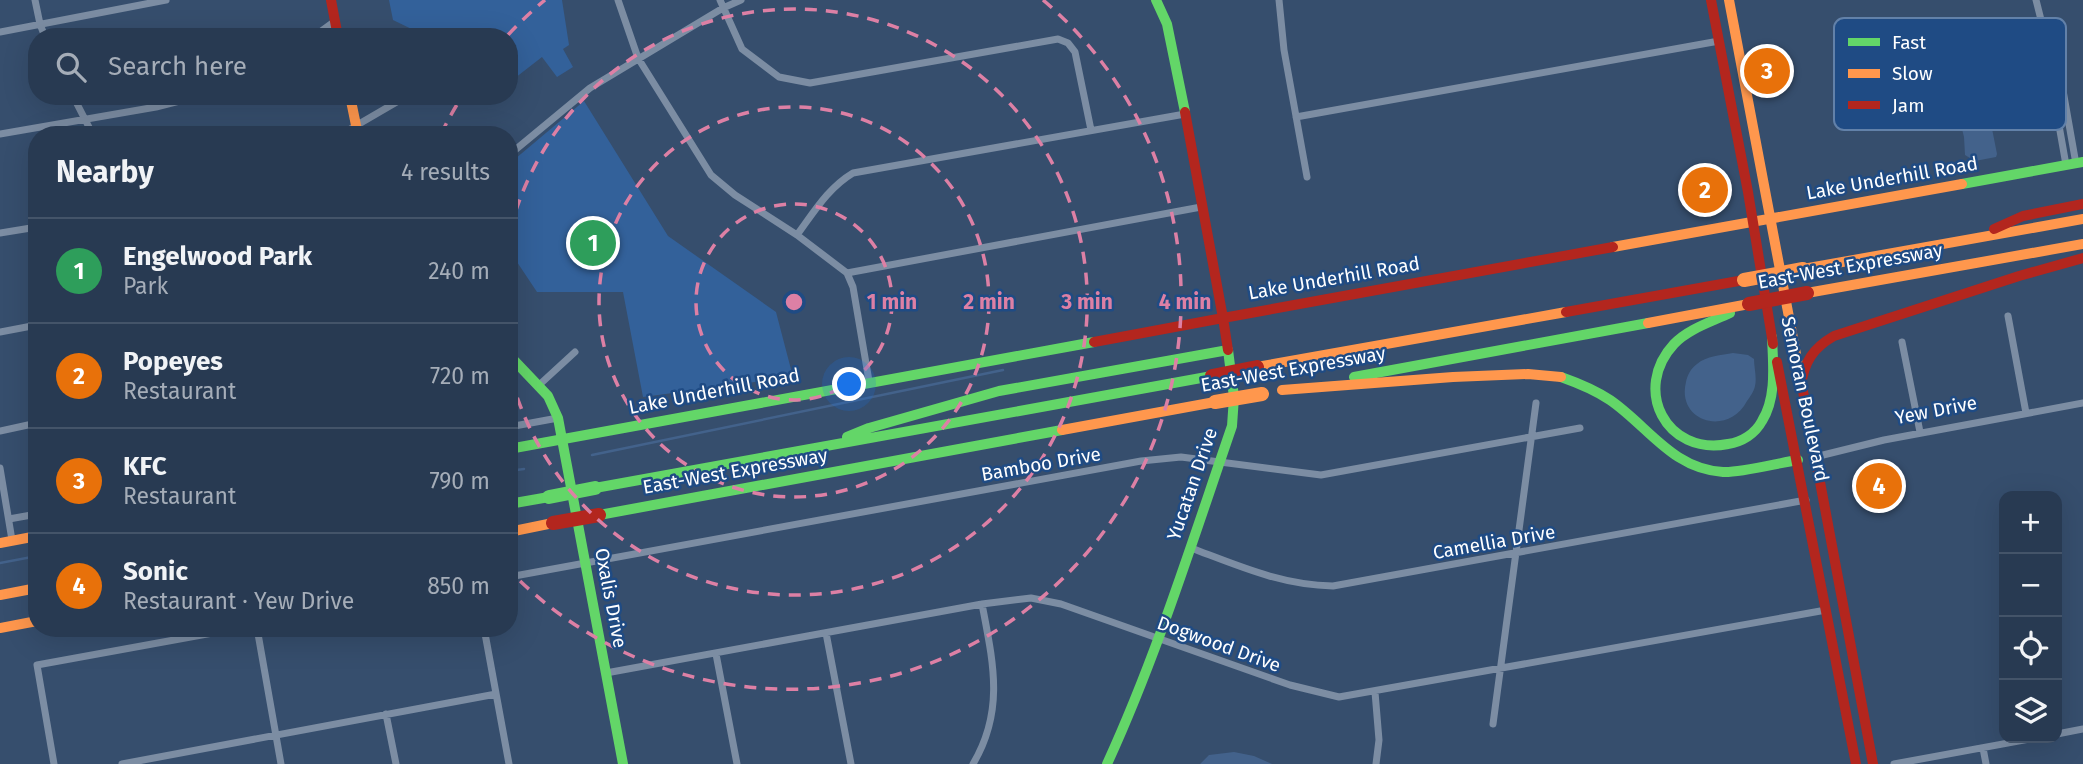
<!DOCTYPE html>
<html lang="en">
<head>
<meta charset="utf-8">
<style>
	body { margin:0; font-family:"Fira Sans",sans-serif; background:#304159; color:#f1f3f6 }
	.controls { position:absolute; right:21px; bottom:21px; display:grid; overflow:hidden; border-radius:14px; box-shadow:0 7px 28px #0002 }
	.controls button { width:63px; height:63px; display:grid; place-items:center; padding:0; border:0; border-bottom:2px solid #445469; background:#283a52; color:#f1f3f6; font:35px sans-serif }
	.you { position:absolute; left:850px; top:385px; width:24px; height:24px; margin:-18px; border:5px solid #fff; border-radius:50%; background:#1a73e8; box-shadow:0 0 0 10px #1a73e833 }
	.badge { display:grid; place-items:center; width:46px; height:46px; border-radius:50%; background:#8bbbb9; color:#fff; font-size:23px; font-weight:700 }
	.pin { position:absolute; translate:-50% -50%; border:4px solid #fff; box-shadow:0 2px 7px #0006 }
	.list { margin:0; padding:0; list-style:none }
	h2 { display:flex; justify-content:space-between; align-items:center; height:91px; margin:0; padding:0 28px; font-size:30px }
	h2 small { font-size:23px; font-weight:400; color:#a5adb8 }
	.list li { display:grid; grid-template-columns:46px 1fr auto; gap:21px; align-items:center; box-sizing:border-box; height:105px; padding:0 28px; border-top:2px solid #445469 }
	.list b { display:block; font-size:26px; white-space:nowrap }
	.list p { margin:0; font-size:23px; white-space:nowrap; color:#a5adb8 }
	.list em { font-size:23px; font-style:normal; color:#a5adb8 }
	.icon { flex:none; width:38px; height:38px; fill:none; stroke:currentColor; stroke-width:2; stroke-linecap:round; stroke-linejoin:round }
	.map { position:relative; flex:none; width:2083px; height:764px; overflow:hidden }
	.search { position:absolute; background:#283a52; box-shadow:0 7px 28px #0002; left:28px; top:28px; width:490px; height:77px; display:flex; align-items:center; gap:18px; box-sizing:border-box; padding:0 24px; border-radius:28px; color:#a5adb8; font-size:26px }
	.panel { position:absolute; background:#283a52; box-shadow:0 7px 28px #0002; left:28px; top:126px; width:490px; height:511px; border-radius:28px }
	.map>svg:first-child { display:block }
</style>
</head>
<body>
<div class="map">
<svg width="2083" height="764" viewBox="0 0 2083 764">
	<rect width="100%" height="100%" fill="#364e6d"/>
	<!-- green -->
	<path fill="#33619a" d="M389,0H562L569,45L563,49L573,67L557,77L542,57L515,78L509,76V37H428L393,20Z
		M584,101L668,236L776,312L793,377L643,397L623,292H537L509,250V164Z"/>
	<!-- water -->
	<path fill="#43628b" d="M1981,83H1983L1997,154L1996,157L1975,161L1965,155L1964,137L1957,109L1960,105L1977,100Z
		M1733,353L1748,355L1754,359C1754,367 1757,378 1755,386C1754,391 1750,397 1747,401C1728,437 1676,422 1686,382C1687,376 1691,368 1697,364C1706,356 1722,355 1733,353Z
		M1234,752L1254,756L1272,764H1200L1209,755Z"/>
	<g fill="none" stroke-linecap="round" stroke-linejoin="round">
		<!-- stream -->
		<path stroke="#43628b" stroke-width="2.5" d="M592,455L1003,370
			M509,471L524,469
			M0,563L37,556"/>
		<!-- street -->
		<path stroke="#7c8da3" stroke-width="7" d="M35,0L40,24L45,37
			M618,0L638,58L711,175L735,195L797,235L847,273L853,287L869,381
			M720,0L742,49L779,77L810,83L1058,39L1068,43L1075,52L1091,130
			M1279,0L1284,50L1307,177
			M2036,0L2053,67L2061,79L2076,164
			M0,32L166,0
			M313,37L335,21
			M2053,67L2051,80L2066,165
			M73,96L93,135
			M1296,117L1719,41
			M0,134L156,107L199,96
			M340,135L407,96
			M509,155L590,88L723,8L741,0
			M0,233L37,227
			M797,235C814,212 828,188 853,173L1185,114
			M847,273L1201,207
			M2008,316L2026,413
			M0,332L37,325
			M1902,342L1920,432
			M538,386L575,352
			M509,427L558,418
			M0,431L37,423
			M1815,457L1884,440L2083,403
			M0,468L12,540
			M9,519L37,514
			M1191,548C1239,566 1281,585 1333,586L1806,500
			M509,577L1141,461L1181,457L1321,475L1580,428
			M257,628L281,764
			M484,628L509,764
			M826,633L851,764
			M716,654L737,764
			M606,673L982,604L1031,598L1061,604L1290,685L1339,697L1826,610
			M1375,692L1379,740L1376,764
			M386,714L396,764
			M1493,724L1536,403
			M2057,734L2083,729
			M1983,748L1986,764
			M54,764L37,665L240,628
			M122,764L496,694
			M973,764C1005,710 993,662 982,604
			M1894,764L2035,738"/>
		<!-- fast -->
		<path stroke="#63d668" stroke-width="10" d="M1156,0L1167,24L1185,112
			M1962,184L2083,162
			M1730,313C1711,322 1688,329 1674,344C1632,389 1666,456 1728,444C1742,442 1755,434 1762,421C1777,397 1773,364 1772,337
			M509,355L548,396L558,418L623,764
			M1354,377L1648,323
			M1561,377C1578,383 1595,390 1610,400C1648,426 1672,469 1723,472C1740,473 1778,463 1798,460
			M847,437L869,428L999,391L1228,350
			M509,449L1094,342
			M595,488L1212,376
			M509,504L549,497
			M599,515L1062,430
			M1107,764C1157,655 1193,539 1232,426L1234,397L1228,350"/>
		<!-- slow -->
		<path stroke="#ff974d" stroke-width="10" d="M1729,0L1802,386
			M350,96L358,135
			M1613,247L1962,184
			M1803,269L2083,219
			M1807,293L2083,244
			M1648,323L1749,304
			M1257,367L1566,312
			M1282,390L1453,377L1528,374L1561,377
			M1062,430L1215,402
			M509,532L553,523
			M0,543L37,536
			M0,595L37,588
			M0,628L37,621"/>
		<!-- jam -->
		<path stroke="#b3261e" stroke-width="10" d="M331,0L338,37
			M1711,0L1748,192L1773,344
			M1994,229L2023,216L2083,204
			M1566,312L1744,280
			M1094,342L1223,318L1185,112
			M1228,350L1223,318L1613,247
			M1777,362L1856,764
			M1801,386C1804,362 1813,348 1834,336L2019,276L2083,258
			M1802,386L1873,764"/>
		<!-- fast-bridge -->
		<path stroke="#63d668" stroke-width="14" d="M549,497L595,488"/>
		<!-- slow-bridge -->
		<path stroke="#ff974d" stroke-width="14" d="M1744,280L1803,269
			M1215,402L1262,394"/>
		<!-- jam-bridge -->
		<path stroke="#b3261e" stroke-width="14" d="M1749,304L1807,293
			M1212,376L1257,367
			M553,523L599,515"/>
	</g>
	<!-- distance rings -->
	<g fill="none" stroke="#dd80a5" stroke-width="3.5" stroke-dasharray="12 9">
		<circle cx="794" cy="302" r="98"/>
		<circle cx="794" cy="302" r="195"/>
		<path d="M510 231A293 293 0 1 1 510 373"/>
		<path d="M441 134A391 391 0 0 1 461 98M508 35A391 391 0 0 1 545 0M1043 0A391 391 0 1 1 510 571"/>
	</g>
	<g text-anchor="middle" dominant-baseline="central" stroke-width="5" stroke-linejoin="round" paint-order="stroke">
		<!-- street labels -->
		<g font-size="19" fill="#fff" stroke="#1f4b84">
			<text transform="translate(1892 178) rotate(-10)">Lake Underhill Road</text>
			<text transform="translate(1850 266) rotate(-10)">East-West Expressway</text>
			<text transform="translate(1334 278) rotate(-10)">Lake Underhill Road</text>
			<text transform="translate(1293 369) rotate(-10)">East-West Expressway</text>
			<text transform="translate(714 391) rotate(-11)">Lake Underhill Road</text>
			<text transform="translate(1805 399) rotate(78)">Semoran Boulevard</text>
			<text transform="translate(1936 410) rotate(-11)">Yew Drive</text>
			<text transform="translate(1041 464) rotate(-10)">Bamboo Drive</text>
			<text transform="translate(735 471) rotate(-10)">East-West Expressway</text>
			<text transform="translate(1192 484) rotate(-71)">Yucatan Drive</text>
			<text transform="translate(1494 542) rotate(-10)">Camellia Drive</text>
			<text transform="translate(611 598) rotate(79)">Oxalis Drive</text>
			<text transform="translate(1219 644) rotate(20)">Dogwood Drive</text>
		</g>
	</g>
	<!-- legend -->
	<rect x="1834" y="18" width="232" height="112" rx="10" fill="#1f4b84" stroke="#6281a9" stroke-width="2"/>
	<rect x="1848" y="38" width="32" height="8" fill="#63d668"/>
	<rect x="1848" y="69" width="32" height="9" fill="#ff974d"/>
	<rect x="1848" y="101" width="32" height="8" fill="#b3261e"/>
	<g font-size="19" fill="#fff">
		<text x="1892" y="49">Fast</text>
		<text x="1892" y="80">Slow</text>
		<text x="1892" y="112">Jam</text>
	</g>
	<circle cx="794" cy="302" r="10" fill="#dd80a5" stroke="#1f4b84" stroke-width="3.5"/>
	<g font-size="21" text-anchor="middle" font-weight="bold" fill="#dd80a5" stroke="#1f4b84" stroke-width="5" stroke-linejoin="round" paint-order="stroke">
		<text x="892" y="309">1 min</text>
		<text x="989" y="309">2 min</text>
		<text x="1087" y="309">3 min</text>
		<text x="1185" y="309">4 min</text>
	</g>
</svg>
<div class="controls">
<button>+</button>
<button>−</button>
<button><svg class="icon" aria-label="locate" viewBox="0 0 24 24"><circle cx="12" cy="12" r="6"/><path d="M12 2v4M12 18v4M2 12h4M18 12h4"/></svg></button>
<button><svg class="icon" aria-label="layers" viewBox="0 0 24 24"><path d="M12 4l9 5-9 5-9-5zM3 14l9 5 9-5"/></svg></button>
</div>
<div class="you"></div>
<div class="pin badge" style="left:593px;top:243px;background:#2e9e5b">1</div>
<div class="pin badge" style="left:1705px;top:190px;background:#e8710a">2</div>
<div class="pin badge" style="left:1767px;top:71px;background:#e8710a">3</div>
<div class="pin badge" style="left:1879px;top:486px;background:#e8710a">4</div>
<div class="search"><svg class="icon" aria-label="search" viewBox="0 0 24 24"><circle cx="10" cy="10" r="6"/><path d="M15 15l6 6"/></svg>Search here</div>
<section class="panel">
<h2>Nearby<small>4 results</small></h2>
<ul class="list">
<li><span class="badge" style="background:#2e9e5b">1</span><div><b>Engelwood Park</b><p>Park</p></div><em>240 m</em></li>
<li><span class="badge" style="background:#e8710a">2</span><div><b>Popeyes</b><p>Restaurant</p></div><em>720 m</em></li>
<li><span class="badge" style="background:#e8710a">3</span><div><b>KFC</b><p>Restaurant</p></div><em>790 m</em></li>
<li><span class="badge" style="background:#e8710a">4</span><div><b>Sonic</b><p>Restaurant · Yew Drive</p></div><em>850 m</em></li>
</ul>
</section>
</div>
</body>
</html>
